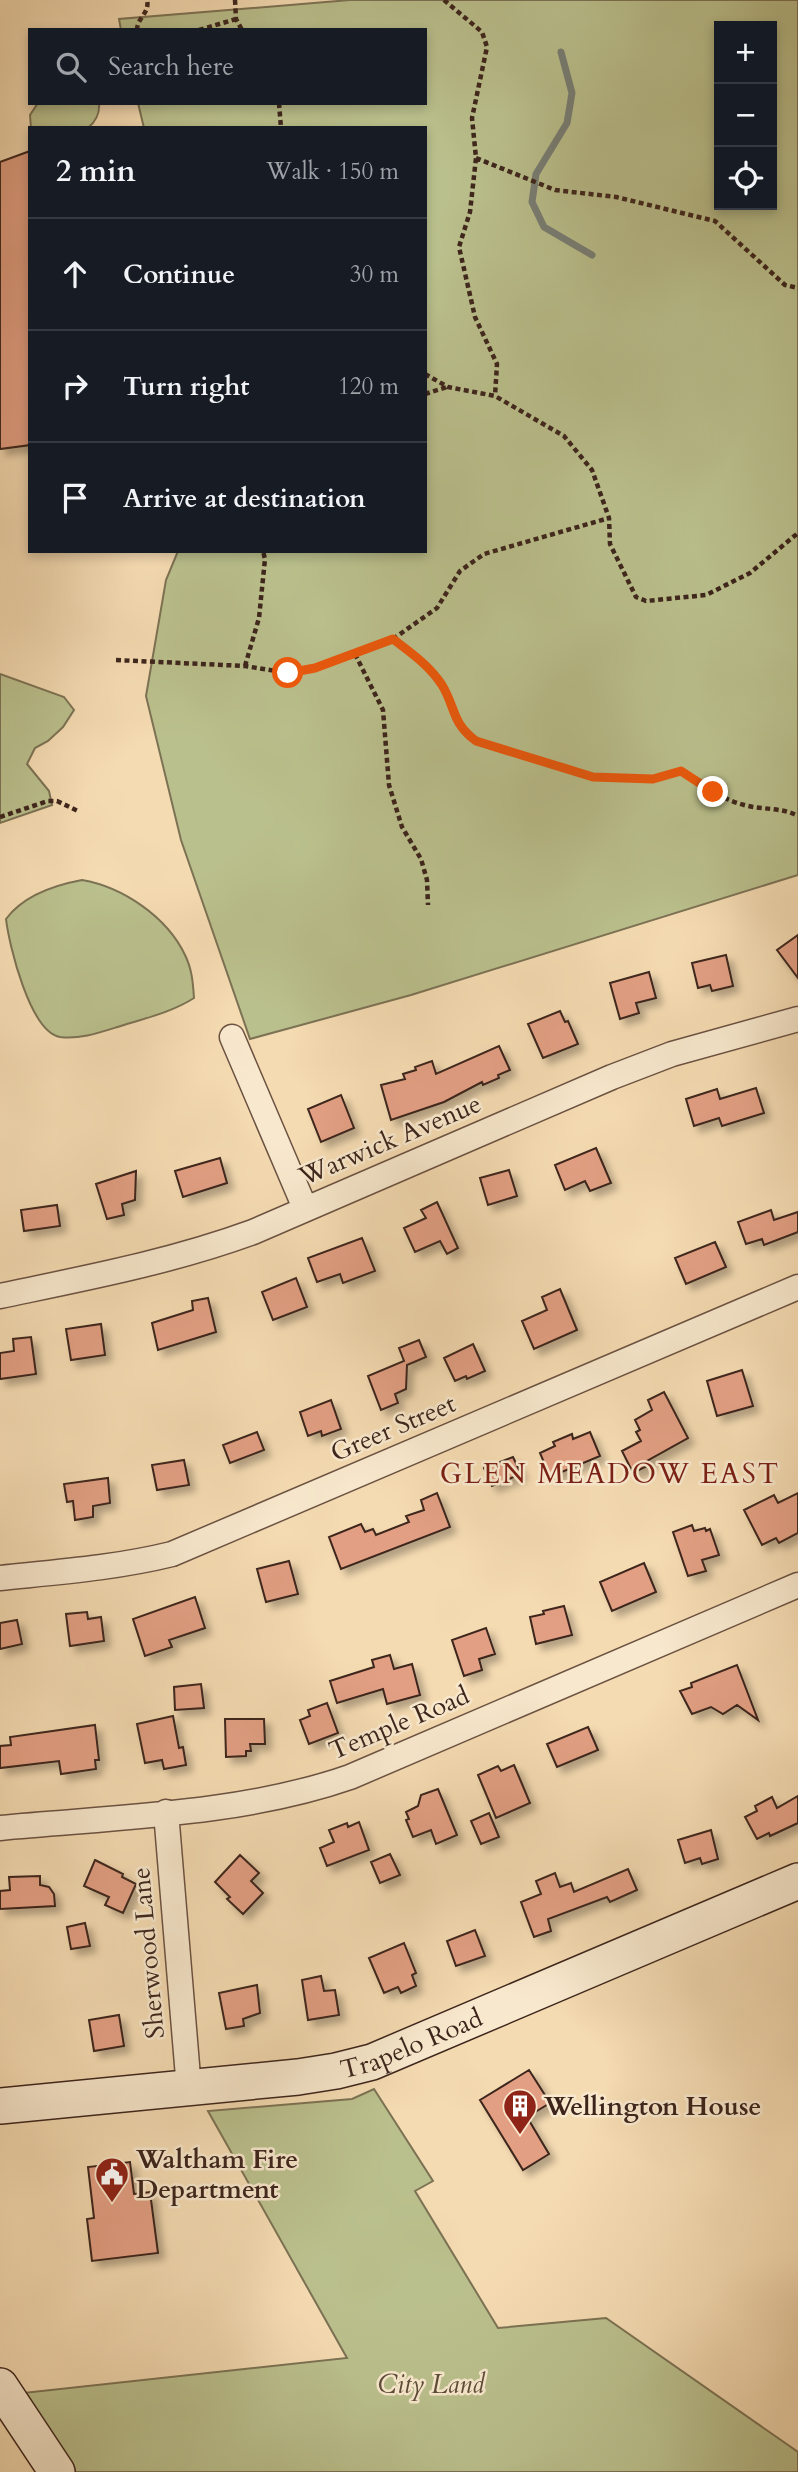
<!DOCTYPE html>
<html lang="en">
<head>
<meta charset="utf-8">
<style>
	body { margin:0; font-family:Cardo,serif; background:#20242c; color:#f1f3f6 }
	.controls { position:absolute; right:21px; top:21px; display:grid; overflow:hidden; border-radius:0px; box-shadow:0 4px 10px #0003 }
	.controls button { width:63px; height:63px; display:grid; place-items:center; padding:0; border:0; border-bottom:2px solid #363941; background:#171b24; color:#f1f3f6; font:35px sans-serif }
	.stop { position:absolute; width:21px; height:21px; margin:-16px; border:5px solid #ea580c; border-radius:50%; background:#fff }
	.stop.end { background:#ea580c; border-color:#fff; box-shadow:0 2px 7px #0008 }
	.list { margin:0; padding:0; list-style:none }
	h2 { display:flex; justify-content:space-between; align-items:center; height:91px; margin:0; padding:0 28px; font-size:30px }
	h2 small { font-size:23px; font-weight:400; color:#9ea1a6 }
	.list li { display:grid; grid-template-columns:46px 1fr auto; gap:21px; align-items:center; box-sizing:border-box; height:112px; padding:0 28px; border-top:2px solid #363941 }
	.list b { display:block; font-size:26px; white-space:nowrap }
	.list em { font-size:23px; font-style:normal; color:#9ea1a6 }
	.icon { flex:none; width:38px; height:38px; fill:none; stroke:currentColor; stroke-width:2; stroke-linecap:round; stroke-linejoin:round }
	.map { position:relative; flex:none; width:798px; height:2472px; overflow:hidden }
	.search { position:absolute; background:#171b24; box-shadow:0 4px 10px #0003; left:28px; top:28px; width:399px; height:77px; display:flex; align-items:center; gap:18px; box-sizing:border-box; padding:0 24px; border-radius:0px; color:#9ea1a6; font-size:26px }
	.panel { position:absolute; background:#171b24; box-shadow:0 4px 10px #0003; left:28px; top:126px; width:399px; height:427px; border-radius:0px }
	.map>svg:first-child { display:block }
</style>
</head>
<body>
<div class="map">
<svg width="798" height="2472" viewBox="0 0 798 2472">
	<defs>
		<filter id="shadow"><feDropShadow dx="6" dy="6" stdDeviation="3.5" flood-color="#0004"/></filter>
	</defs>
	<rect width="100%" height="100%" fill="#f5dbb2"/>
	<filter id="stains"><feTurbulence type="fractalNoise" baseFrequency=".00286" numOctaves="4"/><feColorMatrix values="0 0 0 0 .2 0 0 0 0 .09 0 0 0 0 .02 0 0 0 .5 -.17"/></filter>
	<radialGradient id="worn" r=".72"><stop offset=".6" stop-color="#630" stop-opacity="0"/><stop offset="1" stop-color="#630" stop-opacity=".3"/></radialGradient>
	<!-- green -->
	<path fill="#bac08d" stroke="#7c7254" stroke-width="2" fill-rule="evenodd" d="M350,0H798V875L411,995L250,1039L181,840L146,696L166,580L178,551H425V128H144L138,103H425V30H121L119,19ZM719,26H772V205H719Z
		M38,103H99C100,114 96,121 88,128H31L30,115Z
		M0,674L64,697L74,710L63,727L48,741L35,748L27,764L49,791L52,805L0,823Z
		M82,880C123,887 167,917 185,955C192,969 193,983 194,998C174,1011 147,1018 124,1025C104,1031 81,1040 60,1037C30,1032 9,945 6,919C23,896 55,885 82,880Z
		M374,2089L433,2181L415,2191L498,2328L606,2318L798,2452V2472H76L23,2393L347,2358L208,2111L352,2099Z"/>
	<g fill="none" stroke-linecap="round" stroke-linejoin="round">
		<!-- stream -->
		<path stroke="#777e75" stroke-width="7" d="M561,52L572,93L567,123L536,174L532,202L544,227L592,255"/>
	</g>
	<!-- building -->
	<path fill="#e29f83" stroke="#3d251c" stroke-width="2" filter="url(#shadow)" d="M30,151V445L0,449V162Z
		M798,935V978L777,950Z
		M726,955L733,986L712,991L710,985L698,988L692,963Z
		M649,972L656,998L636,1003L639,1013L620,1019L610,983Z
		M560,1011L565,1022L568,1021L578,1044L543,1058L528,1024Z
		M499,1046L510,1070L498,1075L499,1078L483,1085L482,1082L444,1102L391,1120L381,1085L405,1079L403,1074L416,1070L415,1067L432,1061L436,1074Z
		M756,1088L764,1113L722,1126L719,1118L694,1126L686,1099L717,1089L720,1099Z
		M341,1095L354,1128L321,1142L308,1109Z
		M596,1148L611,1183L590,1191L585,1181L565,1190L555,1165Z
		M220,1158L227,1183L183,1197L175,1171Z
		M509,1170L517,1196L488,1205L480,1178Z
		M136,1171L135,1200L122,1204L124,1215L107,1219L96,1184Z
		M437,1202L458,1248L447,1254L440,1241L415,1252L404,1228L426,1218L421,1210Z
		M57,1205L60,1226L24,1231L21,1210Z
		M771,1210L774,1220L798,1212V1232L764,1245L762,1239L746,1244L738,1222Z
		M362,1238L375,1271L343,1283L340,1274L317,1282L308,1258Z
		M715,1242L726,1267L686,1284L675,1258Z
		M296,1278L307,1307L273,1320L262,1292Z
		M560,1289L577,1330L534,1349L522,1321L547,1310L542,1297Z
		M208,1298L216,1332L158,1350L152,1323L193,1310L192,1301Z
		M101,1324L105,1355L71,1360L66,1329Z
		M31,1337L36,1374L0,1379V1353L14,1351L13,1339Z
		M419,1340L426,1357L407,1365L406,1389L395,1394L398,1403L381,1410L368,1376L404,1361L399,1348Z
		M473,1344L485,1371L467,1379L466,1376L455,1381L444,1358Z
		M742,1370L753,1406L717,1416L707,1381Z
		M664,1392L688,1438L647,1461L649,1465L633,1473L622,1451L641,1441L636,1432L640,1430L635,1420L652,1410L648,1400Z
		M331,1400L341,1429L322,1436L321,1431L308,1436L300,1412Z
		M257,1432L264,1450L230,1463L223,1445Z
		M590,1432L600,1456L550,1477L540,1453L555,1446L553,1442L572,1434L573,1439Z
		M513,1457L521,1474L492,1486L484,1468Z
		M184,1460L189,1485L157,1490L152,1465Z
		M108,1478L110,1503L93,1506V1517L75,1520L73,1501L67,1502L64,1484Z
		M437,1493L450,1527L341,1569L329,1537L361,1524L365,1532L373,1529L376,1535L409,1522L406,1516L424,1510L421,1500Z
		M798,1493V1533L779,1543L776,1538L762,1545L744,1510L774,1495L778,1503Z
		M692,1525L694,1531L705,1528L706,1531L710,1529L719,1555L702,1560L706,1571L688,1576L673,1532Z
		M289,1561L298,1594L266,1602L257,1569Z
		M644,1563L656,1592L612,1611L600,1582Z
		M195,1597L205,1628L169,1640L172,1647L145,1656L133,1619Z
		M564,1606L572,1635L536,1644L530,1617L544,1614L543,1611Z
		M87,1612L88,1619L101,1617L104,1641L70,1646L66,1614Z
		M17,1620L22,1644L0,1649V1623Z
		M486,1628L495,1654L479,1659L482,1670L464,1676L452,1640Z
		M390,1655L394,1669L412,1664L420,1695L387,1704L383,1689L337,1703L330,1681L374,1667L372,1660Z
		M737,1665L758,1720L737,1705L723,1714L711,1707L692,1714L680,1691L692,1687L691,1683Z
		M201,1684L204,1708L175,1710L174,1687Z
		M327,1703L338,1733L309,1744L300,1720L310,1716L308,1710Z
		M173,1716L179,1748L183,1747L186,1765L164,1769L162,1760L145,1763L137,1724Z
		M225,1719H264L265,1744H250L251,1751H246V1756L226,1757Z
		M95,1725L99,1760H95L96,1769L61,1774L59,1761L0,1768V1746L11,1745L10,1737Z
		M588,1727L598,1750L557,1767L547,1744Z
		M514,1765L530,1803L496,1818L478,1775L498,1766L501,1771Z
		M438,1789L457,1835L436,1844L431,1830L413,1837L406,1820L409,1819L406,1812L418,1806L421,1795Z
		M798,1796V1823L770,1836L769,1833L757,1839L745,1817L757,1811L755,1806L772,1797L777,1808Z
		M489,1813L499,1837L481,1844L471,1821Z
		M359,1822L369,1850L327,1866L320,1848L334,1842L329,1830L347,1823L348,1827Z
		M711,1830L718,1859L702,1864L700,1858L685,1863L678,1840Z
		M390,1854L400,1875L380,1883L371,1862Z
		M240,1855L259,1873L251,1881L263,1893L243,1914L227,1899L230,1897L215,1882Z
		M95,1860L123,1874L122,1877L136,1884L123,1913L105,1905L109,1897L84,1886Z
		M628,1869L637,1890L610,1902L607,1897L548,1919L551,1931L534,1937L521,1902L541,1894L536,1881L555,1873L560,1887L571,1883L574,1892Z
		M40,1876V1885L49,1887L54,1894L55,1906L0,1909V1891L10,1890L9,1877Z
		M85,1923L90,1946L71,1949L67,1927Z
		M475,1930L485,1956L456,1966L447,1941Z
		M404,1943L416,1973L412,1975L416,1986L401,1993L398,1987L384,1993L369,1958Z
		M321,1976L324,1991L335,1990L339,2015L308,2020L302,1980Z
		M257,1985L260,2013L243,2019L244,2026L226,2029L219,1993Z
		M119,2015L124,2046L94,2051L89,2020Z
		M529,2070L550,2103L527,2117L549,2154L523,2170L480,2100Z
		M130,2162L134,2194L150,2192L158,2253L92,2261L87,2219L94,2218L88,2167Z"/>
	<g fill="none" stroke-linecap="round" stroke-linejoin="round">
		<!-- street casing -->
		<g stroke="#6b5242" stroke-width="27">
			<path id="street" d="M232,1037L305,1208
				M0,1296C86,1278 171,1262 253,1232L612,1077L672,1054L798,1019
				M0,1578C58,1572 115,1568 172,1554L798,1287
				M166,1812L189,2089
				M0,1828C115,1817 241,1815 350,1777L798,1585"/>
		</g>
		<!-- secondary casing -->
		<g stroke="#3d251c" stroke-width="38">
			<g id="secondary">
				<path id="s1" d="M0,2106L298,2077L336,2071L372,2062L798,1881"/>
				<path d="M0,2386L57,2472"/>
			</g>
		</g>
		<!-- path -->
		<path stroke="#3d251c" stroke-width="4.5" stroke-dasharray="5 3.5" stroke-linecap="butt" d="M235,0L236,19L242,30
			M444,0L482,32L487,47L472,118L476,158L470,212L459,247L475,317L497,364L495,396
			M137,30C137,18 150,13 147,0
			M199,30L236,19
			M279,103L281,128
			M476,158L555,190L616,197L715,221L785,285L798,288
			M425,374L448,387L495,396L564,436L592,470L609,518L610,544L636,597L646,601L706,595L750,573L798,533
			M425,394L447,387
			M393,639L437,608L460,571L484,554L609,518
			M355,654L383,710L389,785L402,827L421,859L427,880L428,905
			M116,660L245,666L288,673L315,668L393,639C411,653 430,666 442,685C456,708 451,722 476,741L593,777L653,779L681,771C700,784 721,799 744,805C762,810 781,807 798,816
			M245,666L259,618L265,559L263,551
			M0,817L48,801H57L78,811"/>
		<!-- street -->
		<use href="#street" stroke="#f8e8cd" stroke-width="24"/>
		<!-- secondary -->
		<use href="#secondary" stroke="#f8e8cd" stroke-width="35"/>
	</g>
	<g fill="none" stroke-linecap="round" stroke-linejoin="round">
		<!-- route -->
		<path stroke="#ea580c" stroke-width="9" d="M288,673L315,668L393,639C411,653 429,665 442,685C456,708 451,722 476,741L593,777L653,779L681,771L713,792"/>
	</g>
	<!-- icons -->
	<defs>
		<g id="building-pin" transform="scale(1.75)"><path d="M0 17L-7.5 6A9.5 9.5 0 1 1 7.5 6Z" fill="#8f2418" stroke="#f8e8cd"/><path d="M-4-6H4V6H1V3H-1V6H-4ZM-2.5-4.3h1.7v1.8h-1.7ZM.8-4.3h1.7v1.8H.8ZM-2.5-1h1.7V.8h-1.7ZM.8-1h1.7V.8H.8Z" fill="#fff"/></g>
		<g id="civic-pin" transform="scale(1.75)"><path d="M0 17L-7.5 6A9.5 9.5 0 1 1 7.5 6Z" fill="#8f2418" stroke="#f8e8cd"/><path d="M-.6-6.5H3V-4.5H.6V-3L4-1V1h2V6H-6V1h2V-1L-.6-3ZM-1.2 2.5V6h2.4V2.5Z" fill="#fff"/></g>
	</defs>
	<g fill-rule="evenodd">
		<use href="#building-pin" x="520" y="2106"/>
		<use href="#civic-pin" x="112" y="2174"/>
	</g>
	<g text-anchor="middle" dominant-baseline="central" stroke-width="5" stroke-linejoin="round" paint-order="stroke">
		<!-- street labels -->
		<g font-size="26" fill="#3d251c" stroke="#f8e8cd">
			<text transform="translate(390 1140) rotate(-23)">Warwick Avenue</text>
			<text transform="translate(393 1428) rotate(-23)">Greer Street</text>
			<text transform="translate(399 1723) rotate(-23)">Temple Road</text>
			<text transform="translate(148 1953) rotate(-95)">Sherwood Lane</text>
			<text stroke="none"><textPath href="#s1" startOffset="418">Trapelo Road</textPath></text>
		</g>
		<!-- poi labels -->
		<g font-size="26" font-weight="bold" fill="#3d251c" stroke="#f8e8cd" text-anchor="start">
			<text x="544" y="2106">Wellington House</text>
			<text x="136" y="2159">Waltham Fire<tspan x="136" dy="30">Department</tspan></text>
		</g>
		<!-- park labels -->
		<g font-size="26" font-style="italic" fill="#5c4c38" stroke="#f8e8cd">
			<text x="431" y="2384">City Land</text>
		</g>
		<!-- neighbourhood labels -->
		<g font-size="28" letter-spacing="2" fill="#7a1f14" stroke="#f8e8cd">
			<text x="610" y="1474">GLEN MEADOW EAST</text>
		</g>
	</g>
	<rect width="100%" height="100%" filter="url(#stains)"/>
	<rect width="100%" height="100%" fill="url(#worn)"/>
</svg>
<div class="controls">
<button>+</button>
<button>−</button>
<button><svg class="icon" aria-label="locate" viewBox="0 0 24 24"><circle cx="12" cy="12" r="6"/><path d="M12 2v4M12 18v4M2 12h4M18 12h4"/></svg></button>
</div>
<div class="stop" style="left:288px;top:673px"></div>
<div class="stop end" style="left:713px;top:792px"></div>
<div class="search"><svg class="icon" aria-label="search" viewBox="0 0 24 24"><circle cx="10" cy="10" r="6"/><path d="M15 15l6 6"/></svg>Search here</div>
<section class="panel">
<h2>2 min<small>Walk · 150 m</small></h2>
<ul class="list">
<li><svg class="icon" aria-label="ahead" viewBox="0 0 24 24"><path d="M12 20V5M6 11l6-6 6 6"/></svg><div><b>Continue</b></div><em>30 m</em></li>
<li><svg class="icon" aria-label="right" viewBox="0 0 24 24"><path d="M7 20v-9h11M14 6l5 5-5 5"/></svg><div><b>Turn right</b></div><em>120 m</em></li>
<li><svg class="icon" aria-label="arrive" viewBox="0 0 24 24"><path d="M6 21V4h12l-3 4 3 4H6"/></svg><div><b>Arrive at destination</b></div></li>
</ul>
</section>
</div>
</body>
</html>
